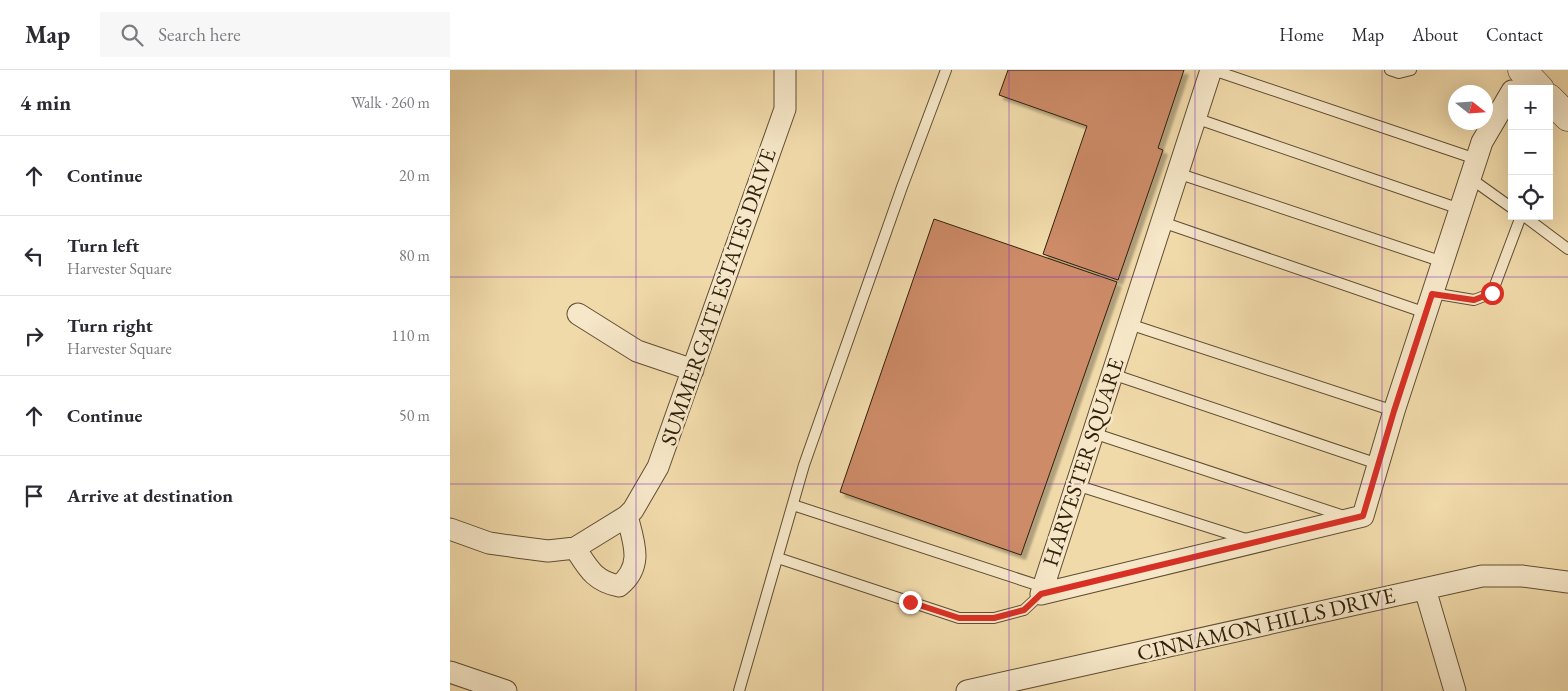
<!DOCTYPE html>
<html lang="en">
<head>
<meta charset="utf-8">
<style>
	body { margin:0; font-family:"EB Garamond",serif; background:#f7f7f7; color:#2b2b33 }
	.controls { position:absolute; right:15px; top:15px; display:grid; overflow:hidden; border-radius:0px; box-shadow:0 5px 20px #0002 }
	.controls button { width:45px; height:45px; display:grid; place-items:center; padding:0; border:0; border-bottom:1px solid #e1e1e2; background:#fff; color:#2b2b33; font:25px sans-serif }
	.compass { position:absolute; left:998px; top:15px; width:45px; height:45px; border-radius:50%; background:#fff; box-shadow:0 5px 20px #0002; rotate:107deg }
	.stop { position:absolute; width:15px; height:15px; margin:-11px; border:4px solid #d93025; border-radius:50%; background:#fff }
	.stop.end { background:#d93025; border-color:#fff; box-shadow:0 1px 5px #0008 }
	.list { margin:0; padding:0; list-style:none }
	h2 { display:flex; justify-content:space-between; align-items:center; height:65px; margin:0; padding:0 20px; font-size:21px }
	h2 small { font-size:16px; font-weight:400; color:#7c7c81 }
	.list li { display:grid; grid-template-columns:32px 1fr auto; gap:15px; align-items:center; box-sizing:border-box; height:80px; padding:0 20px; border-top:1px solid #e1e1e2 }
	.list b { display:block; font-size:19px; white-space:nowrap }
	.list p { margin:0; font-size:16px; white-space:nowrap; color:#7c7c81 }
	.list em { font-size:16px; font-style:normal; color:#7c7c81 }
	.icon { flex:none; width:28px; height:28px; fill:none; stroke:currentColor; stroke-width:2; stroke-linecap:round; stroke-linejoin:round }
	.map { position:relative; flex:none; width:1118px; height:621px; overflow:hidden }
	header { display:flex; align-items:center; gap:30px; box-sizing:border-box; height:70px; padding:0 25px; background:#fff; border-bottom:1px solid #e1e1e2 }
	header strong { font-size:24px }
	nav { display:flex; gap:28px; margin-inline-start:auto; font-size:18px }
	.search { width:350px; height:45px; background:#f7f7f7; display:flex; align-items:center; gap:12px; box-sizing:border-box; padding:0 18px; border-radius:0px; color:#7c7c81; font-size:19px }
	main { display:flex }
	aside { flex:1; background:#fff }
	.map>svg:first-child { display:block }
</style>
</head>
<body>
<header>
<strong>Map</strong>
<div class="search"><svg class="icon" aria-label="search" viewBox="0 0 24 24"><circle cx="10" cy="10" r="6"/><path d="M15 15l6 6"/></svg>Search here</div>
<nav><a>Home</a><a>Map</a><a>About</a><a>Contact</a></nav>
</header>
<main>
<aside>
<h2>4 min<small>Walk · 260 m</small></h2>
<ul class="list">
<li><svg class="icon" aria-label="ahead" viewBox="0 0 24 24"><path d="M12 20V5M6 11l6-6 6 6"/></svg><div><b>Continue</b></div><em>20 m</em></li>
<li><svg class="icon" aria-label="left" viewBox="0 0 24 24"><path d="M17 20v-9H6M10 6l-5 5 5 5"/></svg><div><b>Turn left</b><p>Harvester Square</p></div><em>80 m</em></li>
<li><svg class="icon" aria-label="right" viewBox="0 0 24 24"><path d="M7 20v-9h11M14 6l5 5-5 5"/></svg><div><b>Turn right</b><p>Harvester Square</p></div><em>110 m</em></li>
<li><svg class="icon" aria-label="ahead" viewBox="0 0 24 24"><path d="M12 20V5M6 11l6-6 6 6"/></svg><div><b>Continue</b></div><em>50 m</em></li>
<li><svg class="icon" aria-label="arrive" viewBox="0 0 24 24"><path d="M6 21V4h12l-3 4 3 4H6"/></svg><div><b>Arrive at destination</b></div></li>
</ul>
</aside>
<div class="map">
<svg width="1118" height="621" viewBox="0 0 1118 621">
	<defs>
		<filter id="shadow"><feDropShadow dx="4.5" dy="4.5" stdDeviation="1" flood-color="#0004"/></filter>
	</defs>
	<rect width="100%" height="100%" fill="#f1daaa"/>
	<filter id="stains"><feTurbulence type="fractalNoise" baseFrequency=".004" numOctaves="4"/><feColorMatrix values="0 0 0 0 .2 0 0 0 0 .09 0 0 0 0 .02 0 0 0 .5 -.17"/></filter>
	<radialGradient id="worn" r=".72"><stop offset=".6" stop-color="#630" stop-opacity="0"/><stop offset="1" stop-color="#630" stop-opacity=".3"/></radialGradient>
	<!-- building -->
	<path fill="#cd8b67" stroke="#30200c" filter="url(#shadow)" d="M558,0H734L708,78L713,80L668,210L593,184L637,56L549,25Z
		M484,149L667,212L571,485L390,422Z"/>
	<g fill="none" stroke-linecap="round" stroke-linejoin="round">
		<!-- service casing -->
		<g stroke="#604e34" stroke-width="12">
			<path id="service" d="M763,0L1026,89
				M940,0L949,3L961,0
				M745,48L1010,139
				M727,103L993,192
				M1020,108L1062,138
				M1074,146L1118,179
				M712,152L976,243
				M982,223L1024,230L1042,223L1071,146
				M679,254L944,341
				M662,304L928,394
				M643,363L894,446
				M626,415L799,470
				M343,435L593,517
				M328,488L509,548H544L574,540L591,524
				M289,621L354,395L452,117L496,0"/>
		</g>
		<!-- minor casing -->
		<g stroke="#604e34" stroke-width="23">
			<path id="minor" d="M761,0L591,524L913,446L944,341L1032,72L1062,21
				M128,244L187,281L243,300
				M0,459L39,473L67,477L98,481L125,478L177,446L183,440L208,397L335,39V0
				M125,478C138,498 144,511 169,516C194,496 184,473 177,446
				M975,519L1005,621
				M0,602L56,621
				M517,621L1032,506H1072L1118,512"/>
		</g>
		<!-- secondary casing -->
		<g stroke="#30200c" stroke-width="29">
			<path id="secondary" d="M1072,0L1090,19
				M1099,28L1118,47"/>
		</g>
		<!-- service -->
		<use href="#service" stroke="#f6e7c8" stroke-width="10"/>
		<!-- minor -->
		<use href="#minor" stroke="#f6e7c8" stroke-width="21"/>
		<!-- secondary -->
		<use href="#secondary" stroke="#f6e7c8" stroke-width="28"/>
	</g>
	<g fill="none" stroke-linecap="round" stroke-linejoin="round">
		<!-- route -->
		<path stroke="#d93025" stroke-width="6" d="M460,532L509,548H544L574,540L591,524L913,446L944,341L982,224L1024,230L1042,223"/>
	</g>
	<!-- grid -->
	<path fill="none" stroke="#7b2cbf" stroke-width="1" stroke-opacity="0.55" d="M186,0V621M373,0V621M559,0V621M745,0V621M932,0V621M0,207H1118M0,414H1118"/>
	<g text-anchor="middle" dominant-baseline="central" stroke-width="5" stroke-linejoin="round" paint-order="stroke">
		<!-- street labels -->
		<g font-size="22" fill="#30200c" stroke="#f6e7c8">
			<text transform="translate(268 227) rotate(-71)">SUMMERGATE ESTATES DRIVE</text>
			<text transform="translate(633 392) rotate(-72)">HARVESTER SQUARE</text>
			<text transform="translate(816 554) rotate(-13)">CINNAMON HILLS DRIVE</text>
		</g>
	</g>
	<rect width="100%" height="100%" filter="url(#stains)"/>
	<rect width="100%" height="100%" fill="url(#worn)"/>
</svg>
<div class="controls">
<button>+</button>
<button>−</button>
<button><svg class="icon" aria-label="locate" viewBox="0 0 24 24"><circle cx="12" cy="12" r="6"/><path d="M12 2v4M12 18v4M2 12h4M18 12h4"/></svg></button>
</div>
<svg class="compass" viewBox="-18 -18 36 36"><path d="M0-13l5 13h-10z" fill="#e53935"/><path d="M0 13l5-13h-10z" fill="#7c7c81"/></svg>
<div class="stop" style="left:1042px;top:223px"></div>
<div class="stop end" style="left:460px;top:532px"></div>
</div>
</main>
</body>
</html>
